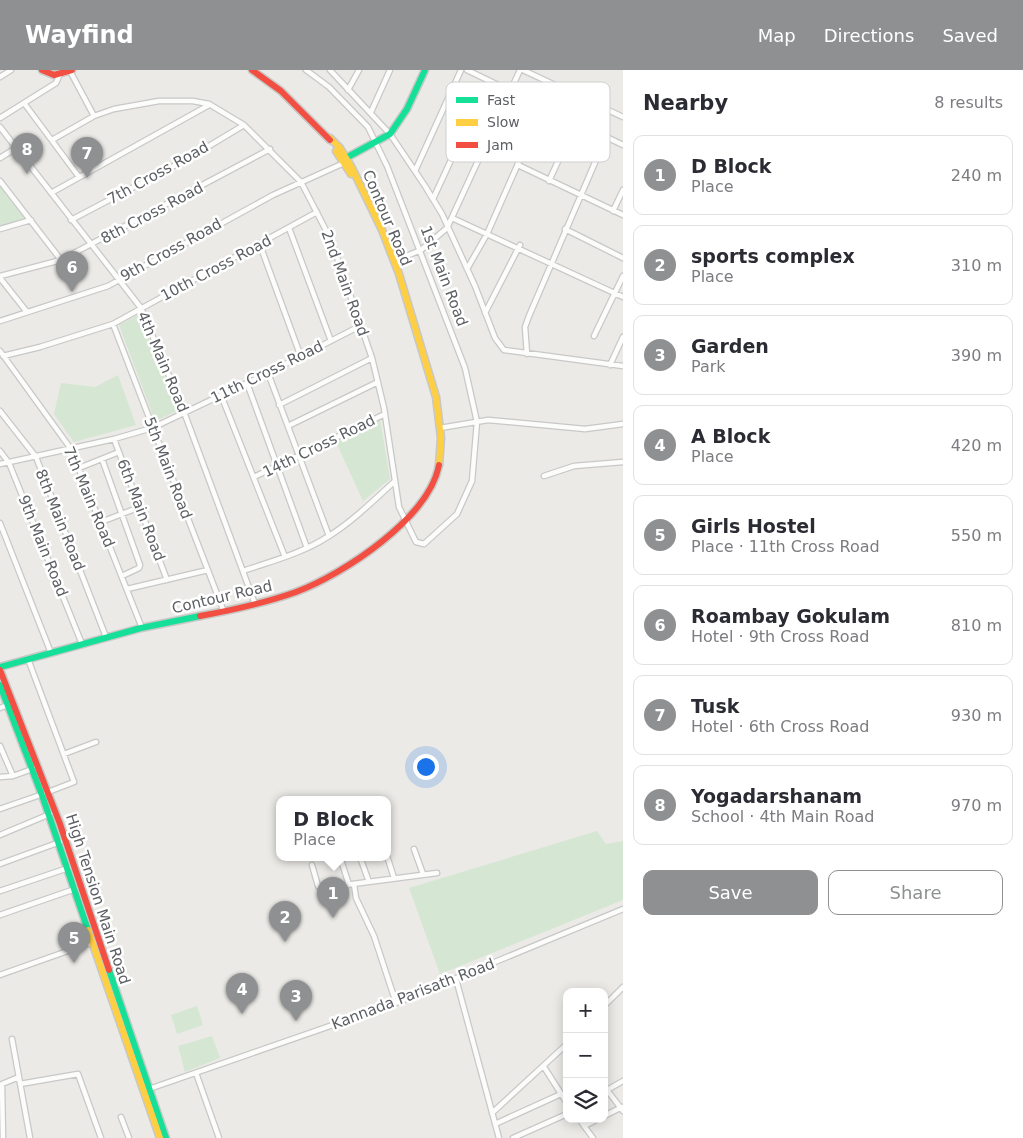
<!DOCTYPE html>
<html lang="en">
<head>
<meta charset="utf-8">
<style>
	body { margin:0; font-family:"DejaVu Sans",sans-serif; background:#f2f2f3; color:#2b2b33 }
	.controls { position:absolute; right:15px; bottom:15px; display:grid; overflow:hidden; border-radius:10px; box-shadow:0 2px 12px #0003 }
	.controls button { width:45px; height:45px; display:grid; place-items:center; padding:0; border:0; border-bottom:1px solid #e1e1e2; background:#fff; color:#2b2b33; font:25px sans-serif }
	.you { position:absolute; left:425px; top:696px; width:18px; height:18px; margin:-12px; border:4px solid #fff; border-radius:50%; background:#1a73e8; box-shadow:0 0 0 8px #1a73e833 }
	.badge { display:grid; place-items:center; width:32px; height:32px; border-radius:50%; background:#8e9091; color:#fff; font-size:16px; font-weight:700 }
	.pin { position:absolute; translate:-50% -41px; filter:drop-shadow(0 1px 2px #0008) }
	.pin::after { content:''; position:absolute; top:26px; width:18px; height:15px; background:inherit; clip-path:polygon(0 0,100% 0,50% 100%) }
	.popup { position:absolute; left:276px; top:726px; width:115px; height:65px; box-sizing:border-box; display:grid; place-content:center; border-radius:10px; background:#fff; filter:drop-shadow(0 1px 4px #0005); font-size:16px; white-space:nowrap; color:#7c7c81 }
	.popup b { font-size:19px; color:#2b2b33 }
	.popup::after { content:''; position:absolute; left:50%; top:100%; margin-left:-10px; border:10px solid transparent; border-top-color:#fff }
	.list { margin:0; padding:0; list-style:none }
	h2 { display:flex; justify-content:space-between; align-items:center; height:65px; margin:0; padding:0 20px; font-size:21px }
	h2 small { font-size:16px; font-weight:400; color:#7c7c81 }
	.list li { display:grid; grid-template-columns:32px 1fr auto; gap:15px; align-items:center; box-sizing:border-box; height:80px; margin:0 10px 10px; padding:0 10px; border:1px solid #e1e1e2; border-radius:10px }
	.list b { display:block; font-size:19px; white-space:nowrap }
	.list p { margin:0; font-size:16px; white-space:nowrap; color:#7c7c81 }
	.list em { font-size:16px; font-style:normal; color:#7c7c81 }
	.actions { display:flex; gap:10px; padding:15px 20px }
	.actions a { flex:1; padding:11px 0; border:1px solid #8e9091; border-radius:10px; text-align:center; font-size:18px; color:#8e9091 }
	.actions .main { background:#8e9091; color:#fff }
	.icon { flex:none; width:28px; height:28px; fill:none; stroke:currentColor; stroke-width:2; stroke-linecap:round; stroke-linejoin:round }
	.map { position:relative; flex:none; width:623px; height:1068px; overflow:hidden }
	header { display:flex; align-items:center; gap:30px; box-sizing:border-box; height:70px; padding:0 25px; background:#8e9091; color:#fff }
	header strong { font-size:24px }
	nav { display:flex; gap:28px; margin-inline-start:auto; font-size:18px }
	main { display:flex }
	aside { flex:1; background:#fff }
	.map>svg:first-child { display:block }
</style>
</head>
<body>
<header>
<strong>Wayfind</strong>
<nav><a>Map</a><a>Directions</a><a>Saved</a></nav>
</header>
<main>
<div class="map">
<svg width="623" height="1068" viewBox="0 0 623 1068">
	<rect width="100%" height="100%" fill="#ebeae6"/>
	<!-- green -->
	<path fill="#d5e6d3" d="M0,116L26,149L0,156Z
		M140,244L179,340L155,351L119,255Z
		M118,305L136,355L74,372L54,344L61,313L95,317Z
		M380,349L390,409L363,431L336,372Z
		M597,761L606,774L623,771V830L440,904L409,818Z
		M197,936L203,955L177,964L171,945Z
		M212,966L220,988L185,1002L178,976Z"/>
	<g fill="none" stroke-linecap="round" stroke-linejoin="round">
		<!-- street casing -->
		<g stroke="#c8c8c8" stroke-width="7">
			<path id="street" d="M330,0L390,64L425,116L442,144L475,216L495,268L504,280L623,296
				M467,0L623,75
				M523,0L623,47
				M70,1L94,46
				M0,7L11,0
				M348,20L359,0
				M24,33L79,107
				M371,42L390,0
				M0,48L56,13L60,4
				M0,57L141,238L184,342L255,534
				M52,70L94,46L114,39L159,31H193L209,34L244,55L301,112L331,170L372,288L384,338L399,437L416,472L424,474L457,444L472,411L477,352L465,298L387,96L368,57L329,17L306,0
				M0,88L16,78
				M518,95L623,145
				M415,101L461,0
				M0,111L61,190
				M549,111L576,52
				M51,123L209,35
				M433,129L488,10
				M613,141L623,120
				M452,148L623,227
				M71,150L189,88L244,55
				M289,158L331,271
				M0,159L31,150
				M565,159L623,188
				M260,175L301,287
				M394,191L421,180L447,158L520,0
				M467,199L487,164L543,37
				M0,206L61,190L270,79
				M0,208L27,242
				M485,243L520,175
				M0,251L108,216L273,125L344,93
				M113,254L224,542
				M594,266L623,206
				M0,281L71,379L142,558
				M527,284L525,257L529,246L606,67
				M3,286L40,277L113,254L317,142
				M610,295L623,267
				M268,303L329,466
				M247,313L307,478
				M221,325L285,487
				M279,335L372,288
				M0,341L36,387L106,567
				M288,356L378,312
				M440,358L488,350L585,359L623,354
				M114,369L167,510
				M0,381L9,393L82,574
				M102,389L140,495L139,498L122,506
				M0,394L114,369L152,358L268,303L360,256
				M79,398L119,382
				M544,406L574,396L623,392
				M254,407L385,344
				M101,452L140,437
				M0,453L51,583
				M243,501C272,491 303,483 329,466C353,451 374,430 395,411
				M127,519L208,500
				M28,589L74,712L48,722
				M0,638L8,635
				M0,676L13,706
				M64,684L96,672
				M0,707L13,706L35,698
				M0,739L43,724
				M0,765L50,744
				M414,779L423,804
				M387,786L394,808
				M340,787L349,815
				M360,787L369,812
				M0,794L60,772
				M312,795L318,816L322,818L437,803
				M354,814L356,828L374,866L396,933
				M0,821L68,798
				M0,845L75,819
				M0,905L93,872
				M456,909L499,1068
				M604,936L623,917
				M12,969L30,1068
				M544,997L567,1033
				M196,1003L219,1068
				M623,1011L607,1020L623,1041
				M20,1014L78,1004L101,1068
				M149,1019L396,933L623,839
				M492,1043L567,974
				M604,1046L622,1037
				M121,1047L129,1068
				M579,1049L593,1068
				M495,1054L561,1024
				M584,1056L598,1049
				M3,1068L2,1014L19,1007
				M513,1068L567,1044"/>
		</g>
		<!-- fast casing -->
		<g stroke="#c8c8c7" stroke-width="9">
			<path id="fast" d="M344,89L390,64L407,39L425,0
				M0,597L141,558L200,546
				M0,615L43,728L88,860
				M109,900L166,1068"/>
		</g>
		<!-- slow casing -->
		<g stroke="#c8c8c7" stroke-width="9">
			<path id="slow" d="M330,68L340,78L351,96L382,160L399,204L436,327L441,368L439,395
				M336,81L351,104
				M88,860L160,1068"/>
		</g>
		<!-- jam casing -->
		<g stroke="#c8c8c7" stroke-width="9">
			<path id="jam" d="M42,0L54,5L72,0
				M252,0L281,21L330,70
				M200,546C233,540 265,533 296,522C344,504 429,448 439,395
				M0,600L60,754L109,900"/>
		</g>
		<!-- street -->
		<use href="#street" stroke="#fcfcfb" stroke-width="4.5"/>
		<!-- fast -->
		<use href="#fast" stroke="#16e098" stroke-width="6"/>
		<!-- slow -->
		<use href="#slow" stroke="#ffcf43" stroke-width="6"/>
		<!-- jam -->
		<use href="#jam" stroke="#f24e42" stroke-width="6"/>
	</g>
	<g text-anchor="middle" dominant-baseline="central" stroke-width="5" stroke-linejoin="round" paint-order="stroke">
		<!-- street labels -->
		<g font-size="15" fill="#5c5f63" stroke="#fff">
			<text transform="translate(158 103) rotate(-29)">7th Cross Road</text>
			<text transform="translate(152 143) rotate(-28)">8th Cross Road</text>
			<text transform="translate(387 148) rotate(67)">Contour Road</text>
			<text transform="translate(171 180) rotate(-29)">9th Cross Road</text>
			<text transform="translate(216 198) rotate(-28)">10th Cross Road</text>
			<text transform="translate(444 206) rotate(69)">1st Main Road</text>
			<text transform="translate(345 213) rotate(70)">2nd Main Road</text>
			<text transform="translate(163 292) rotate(67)">4th Main Road</text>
			<text transform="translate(267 302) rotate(-26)">11th Cross Road</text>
			<text transform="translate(319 376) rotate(-26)">14th Cross Road</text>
			<text transform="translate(168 398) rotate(69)">5th Main Road</text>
			<text transform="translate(89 427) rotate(67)">7th Main Road</text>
			<text transform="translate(141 440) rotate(69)">6th Main Road</text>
			<text transform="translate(60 450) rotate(68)">8th Main Road</text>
			<text transform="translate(43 476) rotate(68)">9th Main Road</text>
			<text transform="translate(222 527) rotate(-13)">Contour Road</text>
			<text transform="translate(98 829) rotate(72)">High Tension Main Road</text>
			<text transform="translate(413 924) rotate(-21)">Kannada Parisath Road</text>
		</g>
	</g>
	<!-- legend -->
	<rect x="446" y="12" width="164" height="80" rx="8" fill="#fff" stroke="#cecfd0" stroke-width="1"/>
	<rect x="456" y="27" width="22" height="6" fill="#16e098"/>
	<rect x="456" y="49" width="22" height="7" fill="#ffcf43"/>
	<rect x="456" y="72" width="22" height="6" fill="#f24e42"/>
	<g font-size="14" fill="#5c5f63">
		<text x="487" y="35">Fast</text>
		<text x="487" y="57">Slow</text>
		<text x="487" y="80">Jam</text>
	</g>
</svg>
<div class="controls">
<button>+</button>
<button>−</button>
<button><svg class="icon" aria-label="layers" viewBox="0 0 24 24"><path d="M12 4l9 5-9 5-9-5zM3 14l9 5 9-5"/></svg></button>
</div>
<div class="you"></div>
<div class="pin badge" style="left:333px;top:848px">1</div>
<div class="popup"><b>D Block</b>Place</div>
<div class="pin badge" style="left:285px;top:872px">2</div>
<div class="pin badge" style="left:296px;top:951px">3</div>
<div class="pin badge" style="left:242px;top:944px">4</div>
<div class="pin badge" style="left:74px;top:893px">5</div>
<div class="pin badge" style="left:72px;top:222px">6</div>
<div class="pin badge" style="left:87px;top:108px">7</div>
<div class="pin badge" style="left:27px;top:104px">8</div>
</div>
<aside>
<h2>Nearby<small>8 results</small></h2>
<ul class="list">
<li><span class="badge">1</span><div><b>D Block</b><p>Place</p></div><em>240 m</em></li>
<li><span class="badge">2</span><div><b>sports complex</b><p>Place</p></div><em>310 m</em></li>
<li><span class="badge">3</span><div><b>Garden</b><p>Park</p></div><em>390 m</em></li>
<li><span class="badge">4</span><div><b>A Block</b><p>Place</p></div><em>420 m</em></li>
<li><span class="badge">5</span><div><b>Girls Hostel</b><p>Place · 11th Cross Road</p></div><em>550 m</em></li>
<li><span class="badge">6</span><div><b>Roambay Gokulam</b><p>Hotel · 9th Cross Road</p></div><em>810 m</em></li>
<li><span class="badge">7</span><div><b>Tusk</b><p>Hotel · 6th Cross Road</p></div><em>930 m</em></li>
<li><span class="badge">8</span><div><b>Yogadarshanam</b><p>School · 4th Main Road</p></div><em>970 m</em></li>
</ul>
<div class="actions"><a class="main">Save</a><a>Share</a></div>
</aside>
</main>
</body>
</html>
